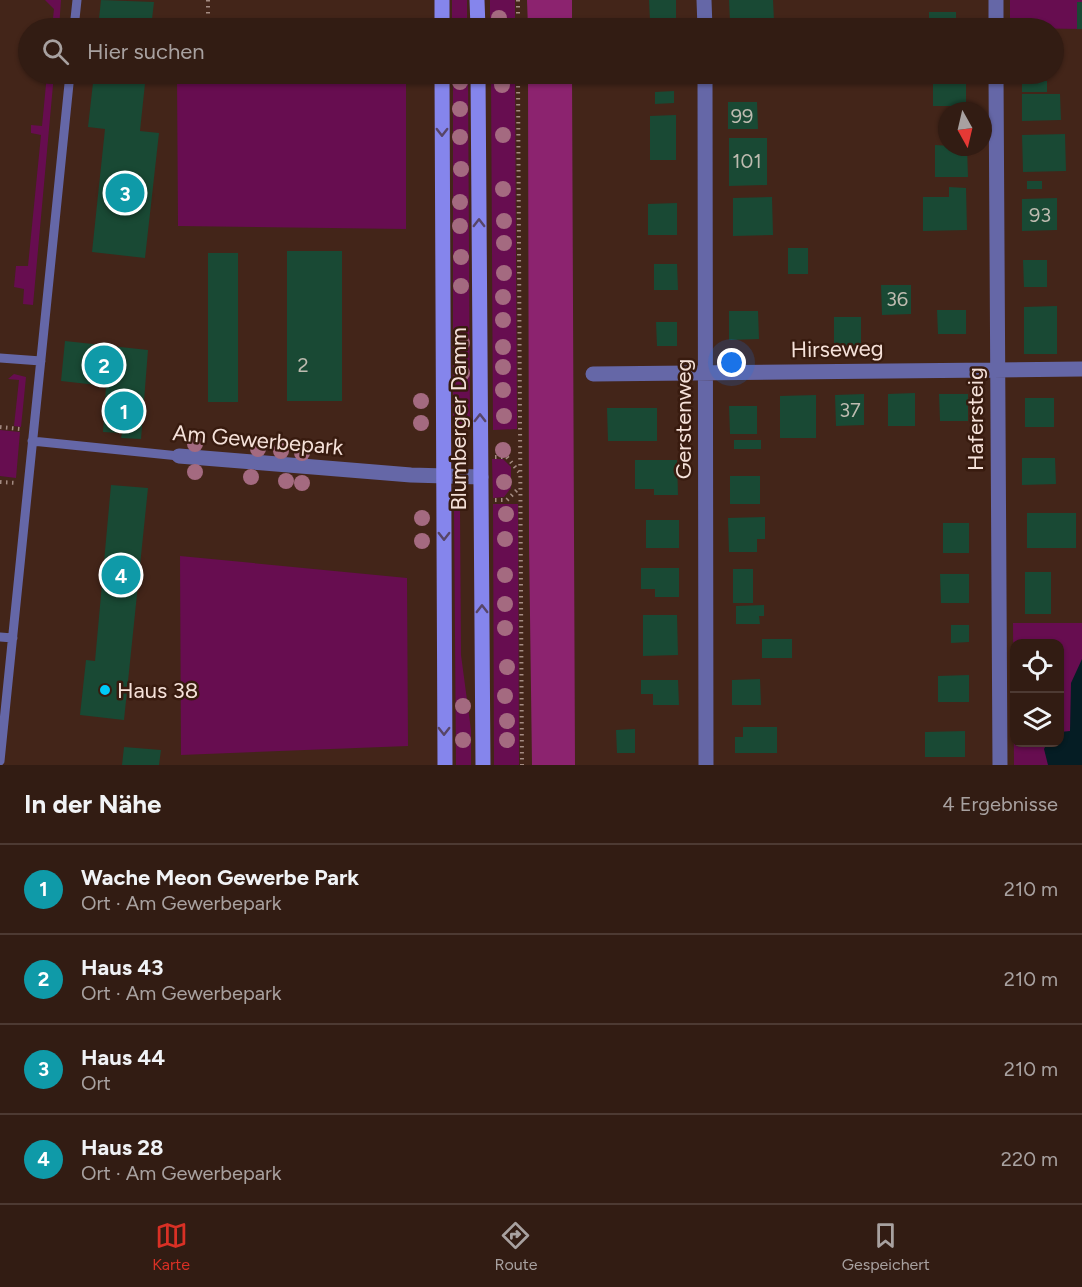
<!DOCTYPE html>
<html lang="de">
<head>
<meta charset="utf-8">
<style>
	body { margin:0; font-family:Figtree,sans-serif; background:#3d2921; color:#f1f3f6 }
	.controls { position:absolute; right:18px; bottom:18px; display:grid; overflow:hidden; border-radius:12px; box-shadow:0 2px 4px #0004 }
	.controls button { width:54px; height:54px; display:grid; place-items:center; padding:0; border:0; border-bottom:2px solid #4d3a33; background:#321c13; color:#f1f3f6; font:30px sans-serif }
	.compass { position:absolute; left:938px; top:102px; width:54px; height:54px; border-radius:50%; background:#321c13; box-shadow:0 2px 4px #0004; rotate:172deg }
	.you { position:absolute; left:732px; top:363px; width:21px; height:21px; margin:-15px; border:4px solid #fff; border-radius:50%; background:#1a73e8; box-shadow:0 0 0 9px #1a73e833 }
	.badge { display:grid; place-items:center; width:39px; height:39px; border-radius:50%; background:#d93025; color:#fff; font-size:20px; font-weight:700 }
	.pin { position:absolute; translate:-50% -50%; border:3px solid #fff; box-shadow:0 2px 6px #0006 }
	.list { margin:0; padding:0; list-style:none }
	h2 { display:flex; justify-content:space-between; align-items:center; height:78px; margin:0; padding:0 24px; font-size:26px }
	h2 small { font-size:20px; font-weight:400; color:#a8a1a0 }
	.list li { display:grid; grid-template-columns:39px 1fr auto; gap:18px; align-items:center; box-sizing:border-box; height:90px; padding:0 24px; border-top:2px solid #4d3a33 }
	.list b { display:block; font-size:22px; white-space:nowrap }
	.list p { margin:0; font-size:20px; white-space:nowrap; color:#a8a1a0 }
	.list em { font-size:20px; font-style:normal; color:#a8a1a0 }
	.icon { flex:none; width:33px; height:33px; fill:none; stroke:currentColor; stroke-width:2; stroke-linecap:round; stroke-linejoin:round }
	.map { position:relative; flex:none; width:1082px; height:765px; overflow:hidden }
	.search { position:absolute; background:#321c13; box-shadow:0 2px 4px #0004; left:18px; right:18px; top:18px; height:66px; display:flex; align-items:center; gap:15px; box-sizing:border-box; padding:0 21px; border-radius:33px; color:#a8a1a0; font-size:22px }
	.sheet { height:438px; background:#321c13 }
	nav { display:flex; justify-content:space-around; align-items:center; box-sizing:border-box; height:84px; border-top:2px solid #4d3a33; background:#321c13; font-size:16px; color:#a8a1a0 }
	nav a { display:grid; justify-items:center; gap:3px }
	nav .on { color:#d93025 }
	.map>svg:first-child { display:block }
</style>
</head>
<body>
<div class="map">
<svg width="1082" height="765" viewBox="0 0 1082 765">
	<rect width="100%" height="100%" fill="#432519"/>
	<!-- green -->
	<path fill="#670d50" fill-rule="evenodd" d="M45,0H61L59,28H52L54,9Z
		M452,0H467V28H452Z
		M490,0H515V28H490Z
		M1010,0H1082V29L1010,28Z
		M47,74H54L33,305L23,304L24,289L14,287L16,266H28L41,135L31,133V125L42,126Z
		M177,74H406V229L178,226Z
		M453,74H468L470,429H453Z
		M491,74H515L517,429L493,430Z
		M14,374L26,377L21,427L14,426L19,380L8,379Z
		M0,430L20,432L16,478L0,476Z
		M492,459H503L511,467V488L504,497L493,498Z
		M493,504H518L519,765H494Z
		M457,505L460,508L461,655L471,730V765H456L454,508Z
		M180,556L407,578L408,746L181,755Z
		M1013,623H1082V765H1014ZM1014,644H1060V742H1014Z"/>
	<!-- forest -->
	<path fill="#8c236f" d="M527,0H572V28H528Z
		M528,74H572L575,765H532L529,541Z"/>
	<!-- water -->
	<path fill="#051d24" d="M1082,659V765H1048L1044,749L1047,743L1060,742V732L1070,731L1071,683Z"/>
	<!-- building -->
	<path fill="#194934" d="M101,0L154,2L151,28H98Z
		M649,0H676V21H650Z
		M729,0H773L774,21L730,22Z
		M1077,2H1082V29H1077Z
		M929,12H956V24H965V28L929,27Z
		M94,74H146L140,131L159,133L145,258L92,252L105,129L88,127Z
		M966,77V106H933V78Z
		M1022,81H1047V92H1022Z
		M674,91V103L655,104V92Z
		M1022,94H1060L1061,120L1022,121Z
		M728,102H757L758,129H728Z
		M676,115V160H650V116Z
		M1065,134L1066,171L1023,172L1022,135Z
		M729,138H767V185L729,186Z
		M935,145L967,147L968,177H935Z
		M1027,181H1042V189H1027Z
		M949,187L966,188L967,230L923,231V197H949Z
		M772,197L773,235L733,236V198Z
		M1057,198V230L1022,231V199Z
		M677,203V235H648V204Z
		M788,248H808V274H788Z
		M287,251H342V401H287Z
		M208,253H238V402H208Z
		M1023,260H1047V287H1024Z
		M654,264H677L678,290H654Z
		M881,285H911V314L882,315Z
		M1057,306V354H1024V307Z
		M937,310H966V334H938Z
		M729,311H758L759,339L729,340Z
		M834,317H861V346H834Z
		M656,322H677V346H657Z
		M65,341L148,350L141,439L121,438L122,433L103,432L106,386L61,381Z
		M915,393V426H888V394Z
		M864,394V425L836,426L835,395Z
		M939,394H968V421H940Z
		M816,395V438H780V396Z
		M1025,398H1054V427H1025Z
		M729,406H757V434H730Z
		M607,408H657V441H608Z
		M734,440H761V449H734Z
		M1022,458H1055L1056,484L1022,485Z
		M635,460H677L678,495H654V489H635Z
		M730,476H760V504H730Z
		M111,485L148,488L124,720L80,715L86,660L95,661Z
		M1027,513H1076V548H1027Z
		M765,517V539H757V552H729L728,518Z
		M646,520H679V548H646Z
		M943,523H969V553H943Z
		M641,568H679V597H655V589H641Z
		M733,569H753V603H733Z
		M1025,572H1051V614H1025Z
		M940,574H969V603H941Z
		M764,605V616H759L760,624H736V606Z
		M643,615H677L678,655L643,656Z
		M951,625H969V642L951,643Z
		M762,639H792V658H762Z
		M969,675V702H938V676Z
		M760,679L761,705H732V680Z
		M641,680H678L679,705H653V694H641Z
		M743,727H777V753H735V737H743Z
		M635,729V753H617L616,730Z
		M965,731V757H925V732Z
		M124,747L161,750L159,765H122Z"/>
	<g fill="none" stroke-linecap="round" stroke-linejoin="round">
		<!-- path -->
		<path stroke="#a48b82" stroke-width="4" stroke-dasharray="1.5 4.5" stroke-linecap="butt" d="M208,0V28
			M518,0V28
			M518,74L522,765
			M0,427L20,429
			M495,457H507L519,472
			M0,482L17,483
			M495,500H507L519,488"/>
		<!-- lane -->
		<path stroke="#6567a7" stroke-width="9" d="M74,28L77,0
			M0,358L41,361
			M32,441L179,456
			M0,637L13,638
			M0,761L70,74"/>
		<!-- street -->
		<path stroke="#6567a7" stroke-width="15" d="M704,0L705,28
			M996,0V28
			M705,74L706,765
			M996,74L1000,765
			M593,374L1082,369
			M179,456L411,475L481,477"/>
		<!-- secondary -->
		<path stroke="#8585ec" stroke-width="15" d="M442,0V28
			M477,0L478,28
			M442,74L445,765
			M478,74L483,765"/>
	</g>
	<!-- trees -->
	<g fill="#a46a80">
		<circle cx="499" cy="18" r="8"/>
		<circle cx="460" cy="82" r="8"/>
		<circle cx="502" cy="85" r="8"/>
		<circle cx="460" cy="109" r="8"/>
		<circle cx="503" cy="135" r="8"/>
		<circle cx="460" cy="137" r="8"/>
		<circle cx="461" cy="169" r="8"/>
		<circle cx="503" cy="189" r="8"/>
		<circle cx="460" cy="202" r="8"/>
		<circle cx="504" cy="221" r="8"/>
		<circle cx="460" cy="226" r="8"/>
		<circle cx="504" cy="243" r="8"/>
		<circle cx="461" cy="257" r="8"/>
		<circle cx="504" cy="273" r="8"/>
		<circle cx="461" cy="286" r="8"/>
		<circle cx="503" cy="297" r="8"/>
		<circle cx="503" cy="320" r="8"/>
		<circle cx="462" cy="343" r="8"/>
		<circle cx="503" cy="347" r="8"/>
		<circle cx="503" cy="367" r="8"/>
		<circle cx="462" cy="373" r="8"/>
		<circle cx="503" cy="390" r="8"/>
		<circle cx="421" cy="401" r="8"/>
		<circle cx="504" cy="416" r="8"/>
		<circle cx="421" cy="423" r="8"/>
		<circle cx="195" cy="444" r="8"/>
		<circle cx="258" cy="449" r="8"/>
		<circle cx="503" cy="450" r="8"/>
		<circle cx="281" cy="451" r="8"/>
		<circle cx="302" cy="453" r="8"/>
		<circle cx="195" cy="472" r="8"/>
		<circle cx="251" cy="477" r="8"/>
		<circle cx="286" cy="481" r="8"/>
		<circle cx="504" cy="482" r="8"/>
		<circle cx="302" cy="483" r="8"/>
		<circle cx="506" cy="514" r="8"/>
		<circle cx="422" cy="518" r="8"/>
		<circle cx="505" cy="539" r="8"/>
		<circle cx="422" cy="541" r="8"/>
		<circle cx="505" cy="575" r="8"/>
		<circle cx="505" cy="604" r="8"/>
		<circle cx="505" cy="628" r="8"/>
		<circle cx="507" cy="667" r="8"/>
		<circle cx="505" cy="696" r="8"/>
		<circle cx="463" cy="706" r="8"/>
		<circle cx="507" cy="721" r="8"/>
		<circle cx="463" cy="740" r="8"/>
		<circle cx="507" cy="740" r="8"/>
	</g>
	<!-- one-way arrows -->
	<defs><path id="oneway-chevron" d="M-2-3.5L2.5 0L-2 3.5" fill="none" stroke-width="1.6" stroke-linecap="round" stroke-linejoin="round" transform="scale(1.5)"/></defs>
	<g stroke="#574567">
		<use href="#oneway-chevron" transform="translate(442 132) rotate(90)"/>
		<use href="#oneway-chevron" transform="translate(479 223) rotate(-90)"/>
		<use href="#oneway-chevron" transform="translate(480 418) rotate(-90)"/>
		<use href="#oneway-chevron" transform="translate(444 536) rotate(90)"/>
		<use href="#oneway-chevron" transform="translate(482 609) rotate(-90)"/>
		<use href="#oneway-chevron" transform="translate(444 731) rotate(90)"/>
	</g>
	<!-- markers -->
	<circle fill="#00cbf8" stroke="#381b0f" stroke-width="2" cx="105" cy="690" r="6"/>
	<g text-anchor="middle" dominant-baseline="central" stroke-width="5" stroke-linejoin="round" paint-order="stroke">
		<!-- number labels -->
		<g font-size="20" fill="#bebbb0">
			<text x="742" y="116">99</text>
			<text x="747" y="161">101</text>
			<text x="1040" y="215">93</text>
			<text x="897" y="299">36</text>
			<text x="303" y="365">2</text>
			<text x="850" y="410">37</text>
		</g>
		<!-- street labels -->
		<g font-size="22" fill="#f5e1d9" stroke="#381b0f">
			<text transform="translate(837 349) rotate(-1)">Hirseweg</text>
			<text transform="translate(458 419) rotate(-90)">Blumberger Damm</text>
			<text transform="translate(683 419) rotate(-90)">Gerstenweg</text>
			<text transform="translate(975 419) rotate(-90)">Hafersteig</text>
			<text transform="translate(258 440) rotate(5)">Am Gewerbepark</text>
		</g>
		<!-- poi labels -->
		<g font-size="22" fill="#f5e1d9" stroke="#381b0f" text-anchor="start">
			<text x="117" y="690">Haus 38</text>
		</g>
	</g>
</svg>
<div class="controls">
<button><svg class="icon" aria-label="locate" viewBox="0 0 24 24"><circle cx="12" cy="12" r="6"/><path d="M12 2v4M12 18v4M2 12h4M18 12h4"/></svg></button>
<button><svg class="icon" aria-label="layers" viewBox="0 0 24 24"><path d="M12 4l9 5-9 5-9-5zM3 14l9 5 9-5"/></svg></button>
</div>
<svg class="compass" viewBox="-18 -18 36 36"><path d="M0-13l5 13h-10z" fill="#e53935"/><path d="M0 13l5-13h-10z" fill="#a8a1a0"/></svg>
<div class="you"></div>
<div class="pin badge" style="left:124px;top:411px;background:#0f9aa8">1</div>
<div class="pin badge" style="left:104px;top:365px;background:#0f9aa8">2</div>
<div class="pin badge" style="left:125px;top:193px;background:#0f9aa8">3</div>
<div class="pin badge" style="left:121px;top:575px;background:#0f9aa8">4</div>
<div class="search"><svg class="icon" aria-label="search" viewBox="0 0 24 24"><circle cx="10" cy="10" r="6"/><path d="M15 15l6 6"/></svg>Hier suchen</div>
</div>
<section class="sheet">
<h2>In der Nähe<small>4 Ergebnisse</small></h2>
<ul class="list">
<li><span class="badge" style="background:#0f9aa8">1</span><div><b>Wache Meon Gewerbe Park</b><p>Ort · Am Gewerbepark</p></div><em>210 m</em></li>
<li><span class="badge" style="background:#0f9aa8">2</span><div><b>Haus 43</b><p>Ort · Am Gewerbepark</p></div><em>210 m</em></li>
<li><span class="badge" style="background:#0f9aa8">3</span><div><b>Haus 44</b><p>Ort</p></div><em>210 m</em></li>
<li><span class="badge" style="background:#0f9aa8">4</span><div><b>Haus 28</b><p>Ort · Am Gewerbepark</p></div><em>220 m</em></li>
</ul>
</section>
<nav>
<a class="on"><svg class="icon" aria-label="map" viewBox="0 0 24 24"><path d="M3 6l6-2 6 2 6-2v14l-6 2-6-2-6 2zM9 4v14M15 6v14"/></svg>Karte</a>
<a><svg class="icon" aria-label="directions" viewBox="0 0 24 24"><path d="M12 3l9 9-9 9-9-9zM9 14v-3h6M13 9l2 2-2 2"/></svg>Route</a>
<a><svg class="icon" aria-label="saved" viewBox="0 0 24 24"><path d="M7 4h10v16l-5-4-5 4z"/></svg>Gespeichert</a>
</nav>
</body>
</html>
